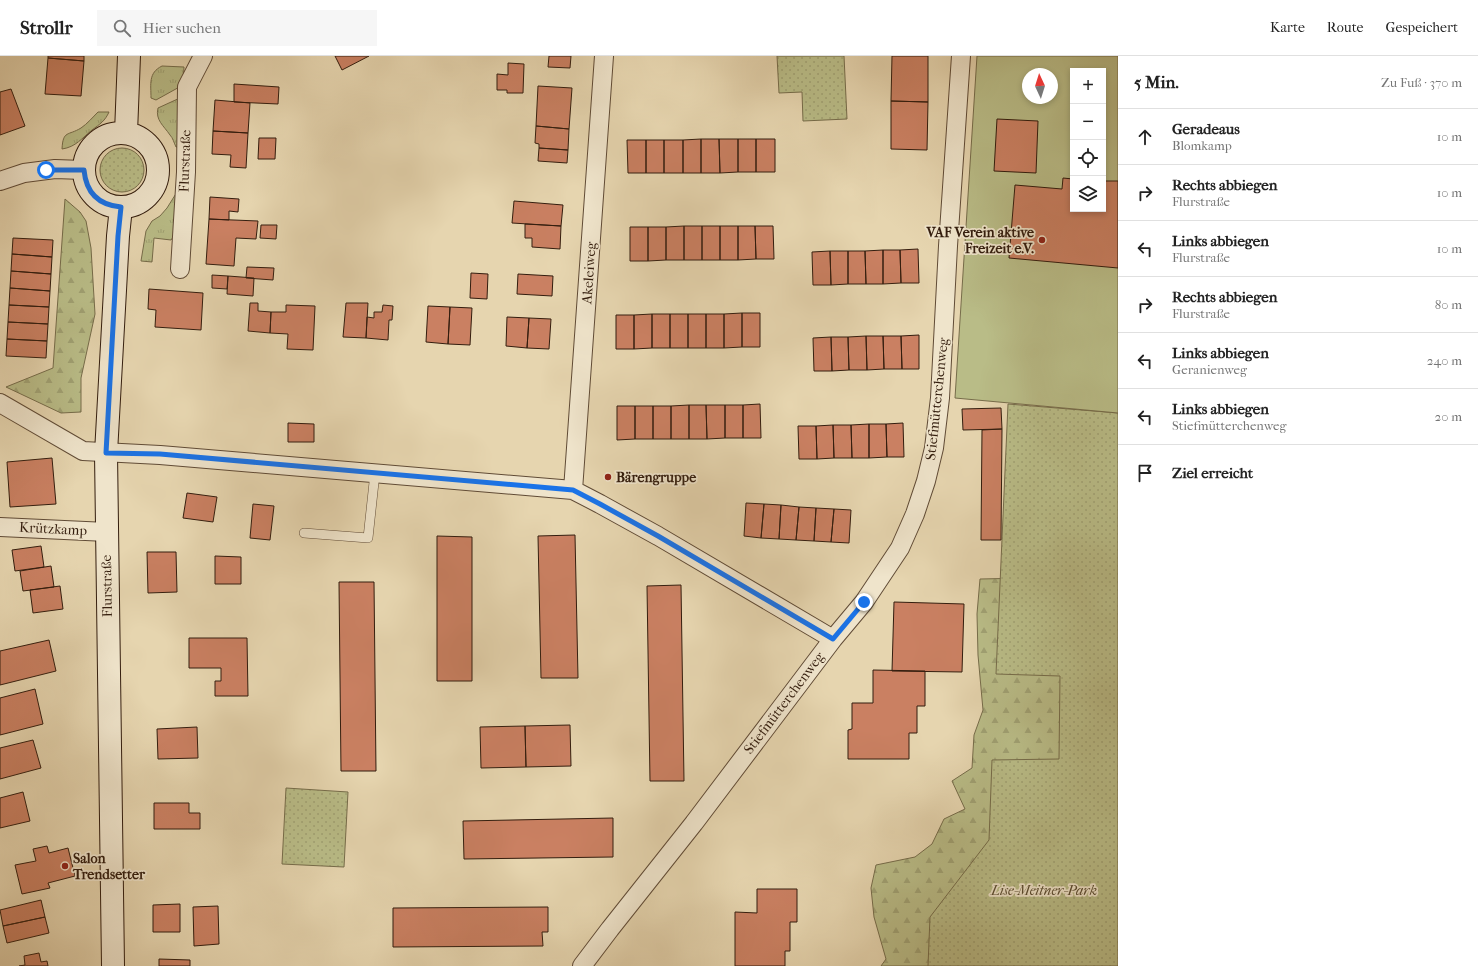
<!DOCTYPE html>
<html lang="de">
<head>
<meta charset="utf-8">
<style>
	body { margin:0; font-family:"IM FELL French Canon",serif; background:#f6f6f6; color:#222 }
	.controls { position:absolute; right:12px; top:12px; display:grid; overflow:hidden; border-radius:0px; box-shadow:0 2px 6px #0003 }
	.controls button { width:36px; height:36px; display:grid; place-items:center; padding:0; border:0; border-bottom:1px solid #e0e0e0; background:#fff; color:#222; font:20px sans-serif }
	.compass { position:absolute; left:1022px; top:12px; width:36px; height:36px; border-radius:50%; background:#fff; box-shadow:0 2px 6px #0003; rotate:356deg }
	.stop { position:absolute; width:12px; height:12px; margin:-9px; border:3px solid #1a73e8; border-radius:50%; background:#fff }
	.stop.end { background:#1a73e8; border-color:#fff; box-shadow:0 1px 4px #0008 }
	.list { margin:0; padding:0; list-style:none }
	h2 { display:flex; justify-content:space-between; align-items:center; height:52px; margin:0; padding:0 16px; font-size:17px }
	h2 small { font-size:13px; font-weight:400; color:#767676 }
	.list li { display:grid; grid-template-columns:26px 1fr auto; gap:12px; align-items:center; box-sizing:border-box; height:56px; padding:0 16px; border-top:1px solid #e0e0e0 }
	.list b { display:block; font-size:15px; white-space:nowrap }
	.list p { margin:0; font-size:13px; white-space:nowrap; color:#767676 }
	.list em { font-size:13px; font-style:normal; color:#767676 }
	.icon { flex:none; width:22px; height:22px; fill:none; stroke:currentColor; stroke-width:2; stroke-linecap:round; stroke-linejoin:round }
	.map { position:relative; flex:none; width:1118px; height:910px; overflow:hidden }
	header { display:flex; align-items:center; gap:24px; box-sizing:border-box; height:56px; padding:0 20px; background:#fff; border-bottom:1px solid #e0e0e0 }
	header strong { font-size:19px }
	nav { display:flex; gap:22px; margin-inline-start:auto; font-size:14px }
	.search { width:280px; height:36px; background:#f6f6f6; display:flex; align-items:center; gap:10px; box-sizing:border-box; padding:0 14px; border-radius:0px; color:#767676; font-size:15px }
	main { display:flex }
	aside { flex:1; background:#fff }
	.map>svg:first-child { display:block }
</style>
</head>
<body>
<header>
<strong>Strollr</strong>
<div class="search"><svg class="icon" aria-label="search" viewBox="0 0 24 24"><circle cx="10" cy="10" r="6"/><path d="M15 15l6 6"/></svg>Hier suchen</div>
<nav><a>Karte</a><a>Route</a><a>Gespeichert</a></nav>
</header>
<main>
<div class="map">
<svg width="1118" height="910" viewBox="0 0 1118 910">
	<defs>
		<pattern id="grass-tufts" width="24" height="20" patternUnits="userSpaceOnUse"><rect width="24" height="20" fill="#b9bc87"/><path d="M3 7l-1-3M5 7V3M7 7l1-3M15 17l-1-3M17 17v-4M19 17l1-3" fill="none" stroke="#a0a173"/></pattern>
		<pattern id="forest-firs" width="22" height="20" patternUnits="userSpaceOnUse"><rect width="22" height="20" fill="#b9bc87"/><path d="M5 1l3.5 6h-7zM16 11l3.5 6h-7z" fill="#a0a173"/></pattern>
		<pattern id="park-dots" width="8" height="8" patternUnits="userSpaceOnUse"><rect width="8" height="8" fill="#b9bc87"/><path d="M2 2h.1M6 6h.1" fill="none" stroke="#a0a173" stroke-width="1.8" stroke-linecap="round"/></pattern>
	</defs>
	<rect width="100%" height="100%" fill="#e6d5af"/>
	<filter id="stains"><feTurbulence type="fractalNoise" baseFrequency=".005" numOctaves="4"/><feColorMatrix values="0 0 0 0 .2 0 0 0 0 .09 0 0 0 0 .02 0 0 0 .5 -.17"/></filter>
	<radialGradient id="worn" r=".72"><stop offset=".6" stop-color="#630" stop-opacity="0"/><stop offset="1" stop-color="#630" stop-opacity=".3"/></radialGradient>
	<!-- grass -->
	<path fill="url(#grass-tufts)" stroke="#766c4a" d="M162,10L184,11L183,29L156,44L151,42C151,28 148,17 162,10Z
		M182,41L180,90L176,91C174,87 173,82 170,79C164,70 155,64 158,52Z
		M98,56H109C105,65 100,68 92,74C82,82 76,91 62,93C63,74 68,80 81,72C87,68 93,61 98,56Z
		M177,136L178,174L171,184L154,182L152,206L141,205L146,175L152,165L160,160L167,152Z"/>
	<!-- forest -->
	<path fill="url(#forest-firs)" stroke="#766c4a" d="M65,143L80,156L86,165L91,192L95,258L81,322V356L61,357L6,331L53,312Z
		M1074,521L1106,547L1022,910H881L886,903L874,861L871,832L876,809L915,801L932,788L944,763L965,753L952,725L972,712L974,679L983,654L978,599L977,558L980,523Z"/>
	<!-- park -->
	<path fill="url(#park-dots)" stroke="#766c4a" d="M777,0H844L847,63L803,65L802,36L779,37Z
		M100 114a22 22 0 1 1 44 0a22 22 0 1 1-44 0Z
		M1008,348L1118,357V910H928L930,861L989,784L992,704L1059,703L1060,620L996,618Z
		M286,732L348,736L344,811L282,808Z"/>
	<!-- pitch -->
	<path fill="#b9bc87" stroke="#766c4a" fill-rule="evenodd" d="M977,0H1118V357L955,342ZM1073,15H1103V153H1073ZM1028,18H1052V42H1028Z"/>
	<!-- building -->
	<path fill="#ca8062" stroke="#331d0e" d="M48,0H84V5L48,2Z
		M335,0H369L342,14Z
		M549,0H571L570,12L548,11Z
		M892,0H928V46L891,45Z
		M48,2L84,5L81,40L45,38Z
		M508,7L524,8L523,37H507V34H497V18L508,19Z
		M234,28L279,31L278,48L234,46Z
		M538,30L572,32L569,73L536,70Z
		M11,33L25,70L0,79V36Z
		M215,44L250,47L248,77L213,75Z
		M891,45L928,46L927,94L891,93Z
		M997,63L1038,65L1036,117L994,115Z
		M536,70L569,73L568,94L539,92V88L535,87Z
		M213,75L248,77L246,112L230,111L231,99L212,98Z
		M259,82H276L275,103H258Z
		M701,83H719L720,117H701Z
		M701,83V117H683V84Z
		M719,83H738V116L720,117Z
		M738,83H756V116H738Z
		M756,83H775V116H756Z
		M627,84H646V117H628Z
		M646,84H664V117H646Z
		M664,84H683V117H664Z
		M539,92L568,94L567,107L538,105Z
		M1063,122L1073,123V153H1103V125H1118V212L1009,202L1015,129L1062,133Z
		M210,141L239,143L238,156L229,155V164L209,163Z
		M514,145L563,149L561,170L512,167Z
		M209,163L258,165L256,183L236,182L234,210L206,208Z
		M525,168L561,170L560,193L532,191V182H525Z
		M261,169H277L276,183L260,182Z
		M684,170H702V204H684Z
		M684,170V204H666V171Z
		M702,170H720V204H702Z
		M720,170H738V204H720Z
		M738,170H755L756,203L738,204Z
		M755,170H773L774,203H756Z
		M630,171H648V205H630Z
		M648,171H666V204L648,205Z
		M13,182L53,184L52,201L12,198Z
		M918,193L919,227H901L900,194Z
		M883,194H900L901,227L883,228Z
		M883,194V228H866L865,195Z
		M830,195H848V228L831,229Z
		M830,195L831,229H813L812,196Z
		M848,195H865L866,228H848Z
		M12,198L52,201L51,218L11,215Z
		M247,211L274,212L273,224L246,222Z
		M11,215L51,218L50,235L10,232Z
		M471,217L488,218L487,243L470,242Z
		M518,218L553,220L552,240L517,238Z
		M212,219L228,220L227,233L212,232Z
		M228,220L254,222L253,240L227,238Z
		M10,232L50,235L49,251L9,249Z
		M149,233L203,237L201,274L155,271L156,254L148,253Z
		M250,247H258V255L271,256L270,277L248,275Z
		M346,247H368L366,282L343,281Z
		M9,249L49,251L48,268L8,266Z
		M286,249L315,250L313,294L287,293L288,278L270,277L271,256H286Z
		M383,249L393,250L392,264H389L388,284L366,282L367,261L374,262V256H382Z
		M428,250L450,251L448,288L426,286Z
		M450,251L472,252L470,289L448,288Z
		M742,257H760V291H742Z
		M742,257V291L724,292V258Z
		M652,258H670V292H652Z
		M652,258V292L634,293V259Z
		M670,258H688V292H670Z
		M688,258H706V292H688Z
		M706,258H724V292H706Z
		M616,259H634V293H616Z
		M507,261L529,262L527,292L506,290Z
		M529,262L551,263L549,293L527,292Z
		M8,266L48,268L47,285L7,283Z
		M919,279V313H902L901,280Z
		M866,280H883L884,313L867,314Z
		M866,280L867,314H849L848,281Z
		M883,280H901L902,313H884Z
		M831,281H848L849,314L832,315Z
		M831,281L832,315H814L813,282Z
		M7,283L47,285L46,302L6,300Z
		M760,348L761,382H743V349Z
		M689,349H706L707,383H689Z
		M689,349V383H671V350Z
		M706,349H725V382L707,383Z
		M725,349H743V382H725Z
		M617,350H635V383L617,384Z
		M635,350H653V383H635Z
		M653,350H671V383H653Z
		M1001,352L1002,373L963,374L962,353Z
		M288,367L314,368V386H288Z
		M903,367L904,401H887L886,368Z
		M869,368H886L887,401L869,402Z
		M869,368V402H852L851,369Z
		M833,369H851L852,402H834Z
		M833,369L834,402L817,403L816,370Z
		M798,370H816L817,403H799Z
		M1002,373L1001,484H981L982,374Z
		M52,402L56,448L10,451L7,406Z
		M187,437L217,441L213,466L183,462Z
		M746,447L764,448L761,482L744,480Z
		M253,448L274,450L270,484L250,482Z
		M764,448L781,449L779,483L761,482Z
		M781,449L799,451L796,484L779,483Z
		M799,451L816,452L814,485L796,484Z
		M816,452L834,453L831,486L814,485Z
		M834,453L851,454L849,487L831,486Z
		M575,479L578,622H541L538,480Z
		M437,480L472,481V625H437Z
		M41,490L44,511L15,515L12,494Z
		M147,496H176L177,536L148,537Z
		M215,500L241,501V528H215Z
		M51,510L54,531L23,535L20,515Z
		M339,526H374L376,715H341Z
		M681,529L684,725H650L647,530Z
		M60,530L63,553L33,557L30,534Z
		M894,546L964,548L962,616L892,615Z
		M189,582H247L248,640H215V625H221V612H189Z
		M49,584L56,615L0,629V595Z
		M873,614L925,615V650H917V677H909V703H848V674L852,673V647H873Z
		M35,633L43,668L0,679V642Z
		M570,669L571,710L526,711L525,670Z
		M525,670L526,711L481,712L480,671Z
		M197,671L198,702L158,703L157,673Z
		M33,684L41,712L0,723V692Z
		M23,736L30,765L0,772V742Z
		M154,747H189V757H200V773H154Z
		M613,762V801L464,803L463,765Z
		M47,790L49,797L68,792L75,820L48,827L50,832L22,838L15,809L36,805L33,793Z
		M757,833H797V866H790V895H785V910H735V856L757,857Z
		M41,844L45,861L3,870L0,854Z
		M180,848V876H153V849Z
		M218,850L219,888L194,890L193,851Z
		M548,851V876H542L543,890L393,891V852Z
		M45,861L49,877L7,887L3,870Z
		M39,897L41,906L47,905L48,910H19L25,909L24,900Z
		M159,903L190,904V910H159Z"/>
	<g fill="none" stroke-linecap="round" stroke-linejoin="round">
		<!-- lane casing -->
		<g stroke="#604b36" stroke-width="10">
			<path id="lane" d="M304,477L368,482L375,417"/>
		</g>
		<!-- street casing -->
		<g stroke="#604b36" stroke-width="20">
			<path id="street" d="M0,125L24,117L55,113L83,114
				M180,213L186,116L187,31L203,0
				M0,347L83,395L160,399L573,434L600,448L658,480L833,583
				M573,434L604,0
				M0,471L107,476
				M582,910L610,873L694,767L833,583L864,546L900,492L915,458L926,425L934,392L940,342L948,190L961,0"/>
		</g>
		<!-- secondary casing -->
		<g stroke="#331d0e" stroke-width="24">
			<path id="secondary" d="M84 114a37 37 0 1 1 74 0a37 37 0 1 1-74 0Z
				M126,77L129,0
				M113,910L106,397L118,180L121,151"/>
		</g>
		<!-- lane -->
		<use href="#lane" stroke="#efe4cb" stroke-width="9"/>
		<!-- street -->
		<use href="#street" stroke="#efe4cb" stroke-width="18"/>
		<!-- secondary -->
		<use href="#secondary" stroke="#efe4cb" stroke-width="22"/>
	</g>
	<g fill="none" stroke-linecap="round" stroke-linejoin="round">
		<!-- route -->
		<path stroke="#1a73e8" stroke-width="5" d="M46,114H84C86,136 98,149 121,151L118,180L106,397L160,398L573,434L600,448L658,480L833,583L864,546"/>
	</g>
	<!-- markers -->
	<g fill="#8f2418" stroke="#efe4cb" stroke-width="1.5">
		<circle cx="1042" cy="184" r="4"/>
		<circle cx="608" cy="421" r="4"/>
		<circle cx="65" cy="810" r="4"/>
	</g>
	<g text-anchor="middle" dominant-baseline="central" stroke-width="3.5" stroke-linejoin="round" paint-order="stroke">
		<!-- street labels -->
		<g font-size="14" fill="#331d0e" stroke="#efe4cb">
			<text transform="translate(185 105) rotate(-88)">Flurstraße</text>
			<text transform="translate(589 217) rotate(-86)">Akeleiweg</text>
			<text transform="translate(937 343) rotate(-84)">Stiefmütterchenweg</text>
			<text transform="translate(53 473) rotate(3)">Krützkamp</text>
			<text transform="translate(107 530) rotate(-91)">Flurstraße</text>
			<text transform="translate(784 647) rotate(-53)">Stiefmütterchenweg</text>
		</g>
		<!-- poi labels -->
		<g font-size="14" font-weight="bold" fill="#331d0e" stroke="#efe4cb" text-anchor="start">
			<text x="1034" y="176" text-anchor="end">VAF Verein aktive<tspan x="1034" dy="16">Freizeit e.V.</tspan></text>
			<text x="616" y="421">Bärengruppe</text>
			<text x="73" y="802">Salon<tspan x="73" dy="16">Trendsetter</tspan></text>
		</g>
		<!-- park labels -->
		<g font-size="14" font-style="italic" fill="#5b4d32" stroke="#efe4cb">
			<text x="1044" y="834">Lise-Meitner-Park</text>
		</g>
	</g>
	<rect width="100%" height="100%" filter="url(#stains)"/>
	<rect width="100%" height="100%" fill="url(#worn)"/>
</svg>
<div class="controls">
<button>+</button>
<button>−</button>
<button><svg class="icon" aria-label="locate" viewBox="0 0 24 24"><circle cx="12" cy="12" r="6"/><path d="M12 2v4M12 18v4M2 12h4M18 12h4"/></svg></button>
<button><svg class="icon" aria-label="layers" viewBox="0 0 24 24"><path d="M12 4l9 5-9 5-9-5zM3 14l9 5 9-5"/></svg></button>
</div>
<svg class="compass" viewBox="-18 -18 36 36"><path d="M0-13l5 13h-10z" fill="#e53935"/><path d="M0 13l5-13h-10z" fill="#767676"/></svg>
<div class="stop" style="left:46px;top:114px"></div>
<div class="stop end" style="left:864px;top:546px"></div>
</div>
<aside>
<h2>5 Min.<small>Zu Fuß · 370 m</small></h2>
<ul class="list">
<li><svg class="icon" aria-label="ahead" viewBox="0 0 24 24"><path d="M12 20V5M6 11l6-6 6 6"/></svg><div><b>Geradeaus</b><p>Blomkamp</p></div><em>10 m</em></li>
<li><svg class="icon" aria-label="right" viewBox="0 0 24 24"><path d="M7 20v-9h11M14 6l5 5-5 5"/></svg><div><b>Rechts abbiegen</b><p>Flurstraße</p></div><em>10 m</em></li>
<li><svg class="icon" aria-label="left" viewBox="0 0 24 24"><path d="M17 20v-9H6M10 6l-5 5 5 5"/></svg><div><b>Links abbiegen</b><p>Flurstraße</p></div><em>10 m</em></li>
<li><svg class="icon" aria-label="right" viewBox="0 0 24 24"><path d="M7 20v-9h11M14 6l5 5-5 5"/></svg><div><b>Rechts abbiegen</b><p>Flurstraße</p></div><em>80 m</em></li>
<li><svg class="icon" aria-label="left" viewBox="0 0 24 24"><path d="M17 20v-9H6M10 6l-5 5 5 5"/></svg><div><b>Links abbiegen</b><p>Geranienweg</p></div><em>240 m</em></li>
<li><svg class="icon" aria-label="left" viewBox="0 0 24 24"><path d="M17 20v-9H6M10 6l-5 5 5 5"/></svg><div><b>Links abbiegen</b><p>Stiefmütterchenweg</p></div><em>20 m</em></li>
<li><svg class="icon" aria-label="arrive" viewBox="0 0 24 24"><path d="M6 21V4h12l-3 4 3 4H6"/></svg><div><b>Ziel erreicht</b></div></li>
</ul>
</aside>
</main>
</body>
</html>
